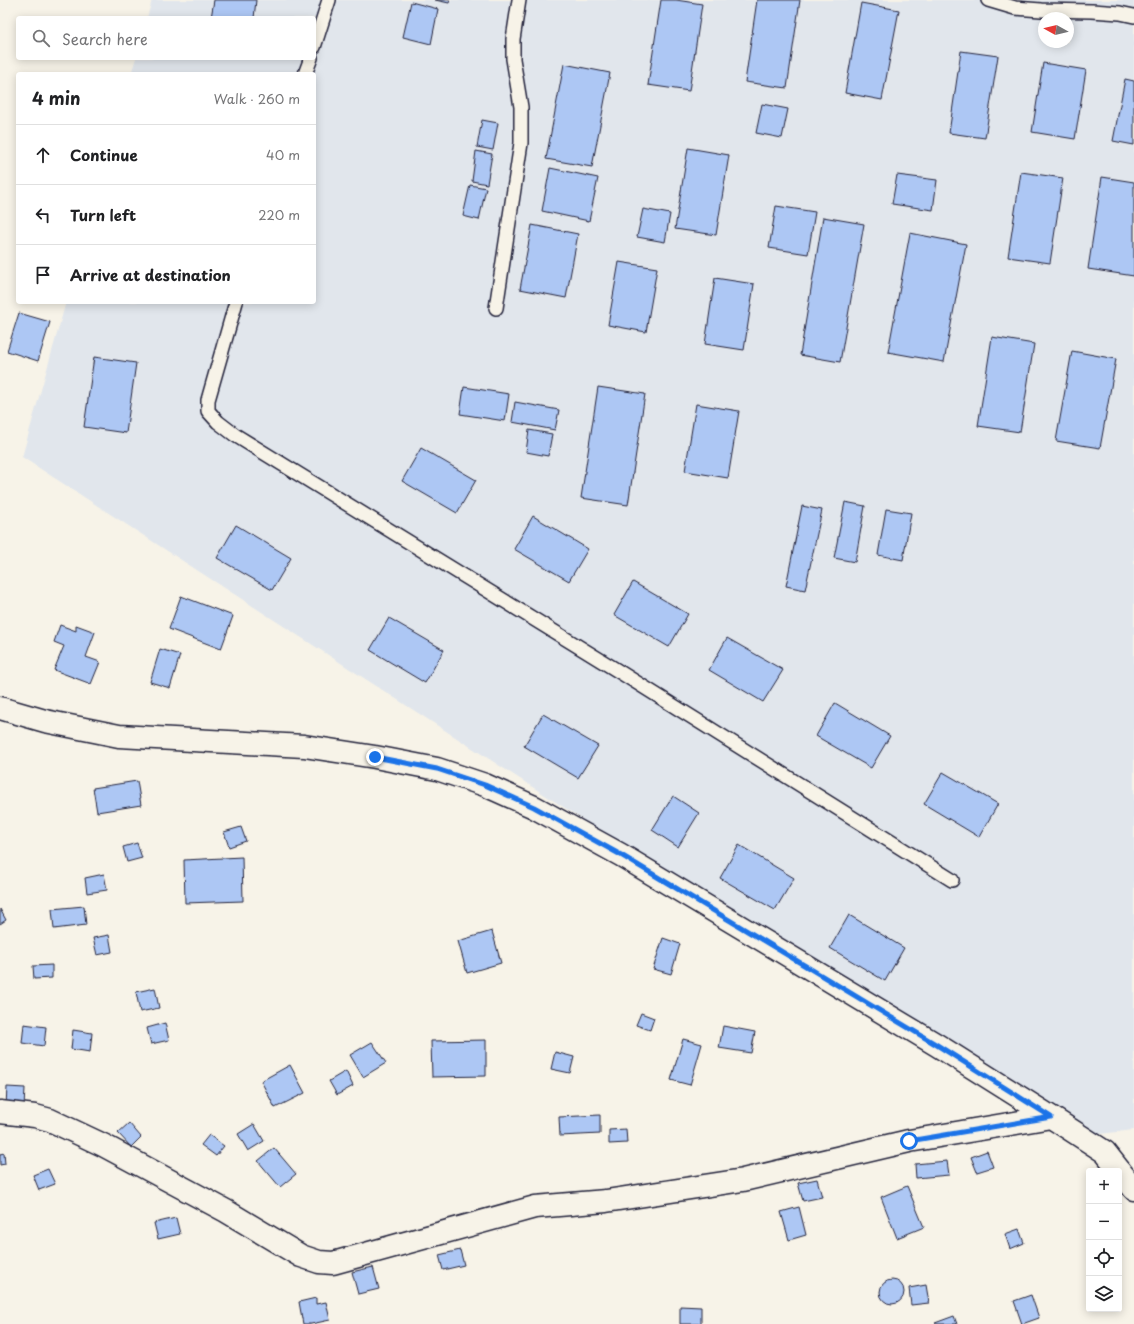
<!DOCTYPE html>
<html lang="en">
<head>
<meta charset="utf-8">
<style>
	body { margin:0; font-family:"Playpen Sans",sans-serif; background:#f6f6f6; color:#202124 }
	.controls { position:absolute; right:12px; bottom:12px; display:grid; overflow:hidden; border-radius:4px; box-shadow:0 2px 10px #0003 }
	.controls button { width:36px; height:36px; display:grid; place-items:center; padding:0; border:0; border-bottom:1px solid #e0e0e0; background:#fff; color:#202124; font:20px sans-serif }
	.compass { position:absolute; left:1038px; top:12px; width:36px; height:36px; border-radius:50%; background:#fff; box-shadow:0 2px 10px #0003; rotate:278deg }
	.stop { position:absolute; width:12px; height:12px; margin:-9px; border:3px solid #1a73e8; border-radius:50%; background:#fff }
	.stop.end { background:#1a73e8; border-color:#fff; box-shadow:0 1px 4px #0008 }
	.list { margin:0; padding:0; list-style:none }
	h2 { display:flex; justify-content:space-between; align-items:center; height:52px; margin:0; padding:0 16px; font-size:17px }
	h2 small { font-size:13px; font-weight:400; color:#757577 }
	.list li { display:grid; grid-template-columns:26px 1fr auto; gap:12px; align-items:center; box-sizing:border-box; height:60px; padding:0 16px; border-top:1px solid #e0e0e0 }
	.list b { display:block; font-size:15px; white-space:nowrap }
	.list em { font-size:13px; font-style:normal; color:#757577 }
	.icon { flex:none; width:22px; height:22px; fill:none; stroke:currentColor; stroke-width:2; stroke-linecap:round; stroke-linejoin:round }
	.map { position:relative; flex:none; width:1134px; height:1324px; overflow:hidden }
	.search { position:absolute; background:#fff; box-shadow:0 2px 10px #0003; left:16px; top:16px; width:300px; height:44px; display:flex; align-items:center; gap:10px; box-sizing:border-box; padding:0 14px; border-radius:4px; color:#757577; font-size:15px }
	.panel { position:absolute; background:#fff; box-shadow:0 2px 10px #0003; left:16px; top:72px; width:300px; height:232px; border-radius:4px }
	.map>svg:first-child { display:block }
</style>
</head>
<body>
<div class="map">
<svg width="1134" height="1324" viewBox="0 0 1134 1324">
	<rect width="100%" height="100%" fill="#f7f3e8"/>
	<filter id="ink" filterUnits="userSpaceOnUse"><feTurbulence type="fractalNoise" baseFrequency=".025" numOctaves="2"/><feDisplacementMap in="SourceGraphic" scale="8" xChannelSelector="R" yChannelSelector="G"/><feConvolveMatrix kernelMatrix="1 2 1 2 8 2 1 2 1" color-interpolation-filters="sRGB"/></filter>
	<g filter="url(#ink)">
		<!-- built -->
		<path fill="#e1e6ec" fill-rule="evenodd" d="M152,0H1134V1130L1074,1137L22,457L66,302H314V74H131L136,58H314V18H147ZM1044,18H1068V42H1044Z"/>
		<!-- building -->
		<path fill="#adc7f4" stroke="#22223b" d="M214,0H256L254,18H211Z
			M435,0H450L449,3Z
			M661,0H676L702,4L689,91L648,85Z
			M757,0H800L787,88L745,82Z
			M411,2L438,9L431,44L403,37Z
			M861,3L899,10L882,100L845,93Z
			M961,51L998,56L985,138L949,133Z
			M1043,63L1086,70L1075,139L1032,132Z
			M564,64L610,73L592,167L546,159Z
			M1125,79L1134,81V145L1113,141Z
			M762,104L788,109L782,138L756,133Z
			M482,120L498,123L493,150L477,147Z
			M688,148L729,155L716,235L675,229Z
			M476,151L492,154L487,184L472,181Z
			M550,168L598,178L589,221L542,211Z
			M1021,172L1063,178L1050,263L1008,257Z
			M897,175L937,180L933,210L892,204Z
			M1102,177L1134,182V276L1088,269Z
			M470,185L486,188L479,220L463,216Z
			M776,206L815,212L808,254L769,248Z
			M643,209L670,214L665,242L637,237Z
			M823,217L864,224L840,362L800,355Z
			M532,225L578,234L566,298L520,289Z
			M910,233L966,244L944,362L888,352Z
			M619,262L657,268L646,332L608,325Z
			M715,278L754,284L744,350L705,344Z
			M19,313L50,322L38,361L7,351Z
			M992,337L1034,344L1020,432L978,426Z
			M1072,351L1116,359L1100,448L1056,441Z
			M94,357L136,363L126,433L84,427Z
			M464,387L509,394L505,421L460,414Z
			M598,387L645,394L628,505L581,498Z
			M515,402L559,410L555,430L512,422Z
			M696,404L739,411L728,478L685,471Z
			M529,430L552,434L548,456L526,452Z
			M421,448L476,480L457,513L402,481Z
			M845,502L865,506L855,562L834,558Z
			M802,506L822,510L805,590L786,586Z
			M886,509L911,513L903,560L878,555Z
			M533,516L588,549L569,581L514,549Z
			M236,525L291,558L272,590L217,558Z
			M633,582L688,614L669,647L614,615Z
			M181,596L233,616L221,649L169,629Z
			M389,618L444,650L425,683L370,650Z
			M60,625L76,631V625L95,632L86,657L100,662L91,684L54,670L64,646L54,642Z
			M727,638L783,670L763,702L709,670Z
			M160,649L180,655L170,688L150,682Z
			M835,703L890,736L871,768L816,736Z
			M543,714L598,746L578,778L524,746Z
			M943,772L998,804L979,837L924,804Z
			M137,781L141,805L97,812L93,788Z
			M673,796L699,813L678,847L652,830Z
			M241,827L246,841L229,847L224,832Z
			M137,843L142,858L127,862L123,847Z
			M739,845L794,878L775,910L720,878Z
			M242,857L243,901L185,903L184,860Z
			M104,874L107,890L87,893L85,878Z
			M84,906L86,925L54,929L52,909Z
			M0,909L6,920L0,924Z
			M849,915L904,948L885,981L830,948Z
			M492,931L501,963L467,973L458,941Z
			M109,935L112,952L97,955L93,938Z
			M663,938L680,944L671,974L653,969Z
			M52,965V978L34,979L33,966Z
			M155,988L159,1008L140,1012L136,992Z
			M641,1013L654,1018L650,1030L636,1025Z
			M165,1023L169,1040L151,1044L147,1028Z
			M24,1024L46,1027L44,1046L22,1043Z
			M723,1026L755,1032L751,1053L719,1048Z
			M73,1030L92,1033L90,1052L71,1049Z
			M683,1039L702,1044L690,1085L671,1080Z
			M486,1040V1076L432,1077L431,1041Z
			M372,1042L386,1063L363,1077L350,1055Z
			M555,1052L574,1057L570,1073L551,1069Z
			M290,1065L305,1093L275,1108L261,1081Z
			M346,1071L353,1086L337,1095L329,1081Z
			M7,1087L25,1088L24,1107L6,1106Z
			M600,1115V1134L560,1136L559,1117Z
			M129,1123L141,1137L131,1147L118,1133Z
			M254,1124L264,1141L248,1151L238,1134Z
			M626,1129L627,1143L609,1144V1130Z
			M209,1135L224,1146L216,1156L201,1145Z
			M274,1148L296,1174L280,1187L258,1161Z
			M987,1151L993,1167L977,1172L971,1157Z
			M4,1153L5,1164L0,1165V1154Z
			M947,1161L949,1175L916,1178L915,1164Z
			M48,1169L55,1184L39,1190L33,1175Z
			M817,1179L822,1197L803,1201L798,1183Z
			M907,1186L924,1227L897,1238L881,1197Z
			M799,1207L806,1235L789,1240L781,1212Z
			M176,1218L180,1234L158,1239L154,1223Z
			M1019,1229L1024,1243L1010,1249L1005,1234Z
			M460,1250L464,1265L443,1270L439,1255Z
			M373,1267L379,1289L358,1294L352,1272Z
			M880 1292a12 12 0 1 1 24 0a12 12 0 1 1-24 0Z
			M926,1285L929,1303L911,1305L909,1288Z
			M1031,1295L1039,1318L1022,1324L1014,1301Z
			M316,1298V1304L326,1302L330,1320L311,1324H303L299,1302Z
			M680,1306L701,1307V1324H680Z
			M954,1316L957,1324H936L935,1323Z"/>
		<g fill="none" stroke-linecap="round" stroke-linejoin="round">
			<!-- service casing -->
			<g stroke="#22223b" stroke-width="16">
				<path id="service" d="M988,0L1015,8L1041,10L1092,11L1120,13L1134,16
					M314,47L329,0
					M305,74L311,58
					M236,302L208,400V411L218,422L235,435L623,674L952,880
					M496,308L521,143V107L513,59V39L519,0"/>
			</g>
			<!-- minor casing -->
			<g stroke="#22223b" stroke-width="25">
				<path id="minor" d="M0,708L45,721L119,736L304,746L375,757L437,769L485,785L534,807L621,855L937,1045L1051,1117L1105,1152L1134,1189
					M0,1112L35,1116L50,1120L103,1145L226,1211L301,1256L319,1262L333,1263L535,1207L606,1201L743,1180L909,1141L1051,1117"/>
			</g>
			<!-- service -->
			<use href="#service" stroke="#f7f3e8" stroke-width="13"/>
			<!-- minor -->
			<use href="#minor" stroke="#f7f3e8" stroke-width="22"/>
		</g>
	</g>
	<g fill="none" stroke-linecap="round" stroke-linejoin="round" filter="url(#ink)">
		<!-- route -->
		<path stroke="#1a73e8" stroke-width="5" d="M375,757L437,769L485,785L534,807L621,855L937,1045L1051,1117L909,1141"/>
	</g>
</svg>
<div class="controls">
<button>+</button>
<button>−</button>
<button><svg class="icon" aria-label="locate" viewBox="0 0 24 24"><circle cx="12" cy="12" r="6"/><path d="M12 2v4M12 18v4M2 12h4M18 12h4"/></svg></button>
<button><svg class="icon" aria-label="layers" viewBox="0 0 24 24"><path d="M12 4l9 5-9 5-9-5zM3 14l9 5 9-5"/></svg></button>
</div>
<svg class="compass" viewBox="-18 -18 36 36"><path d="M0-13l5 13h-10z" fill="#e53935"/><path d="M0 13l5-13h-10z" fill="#757577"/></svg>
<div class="stop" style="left:909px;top:1141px"></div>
<div class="stop end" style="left:375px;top:757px"></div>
<div class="search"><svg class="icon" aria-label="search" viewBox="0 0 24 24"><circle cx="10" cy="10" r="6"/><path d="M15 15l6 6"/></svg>Search here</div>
<section class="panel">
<h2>4 min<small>Walk · 260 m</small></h2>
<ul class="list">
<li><svg class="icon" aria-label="ahead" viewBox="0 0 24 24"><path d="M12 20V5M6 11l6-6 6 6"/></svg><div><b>Continue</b></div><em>40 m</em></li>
<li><svg class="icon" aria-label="left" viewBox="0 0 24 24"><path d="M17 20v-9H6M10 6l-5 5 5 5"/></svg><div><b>Turn left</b></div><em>220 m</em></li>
<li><svg class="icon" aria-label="arrive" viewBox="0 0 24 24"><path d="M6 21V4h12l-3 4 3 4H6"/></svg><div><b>Arrive at destination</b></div></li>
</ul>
</section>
</div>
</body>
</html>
